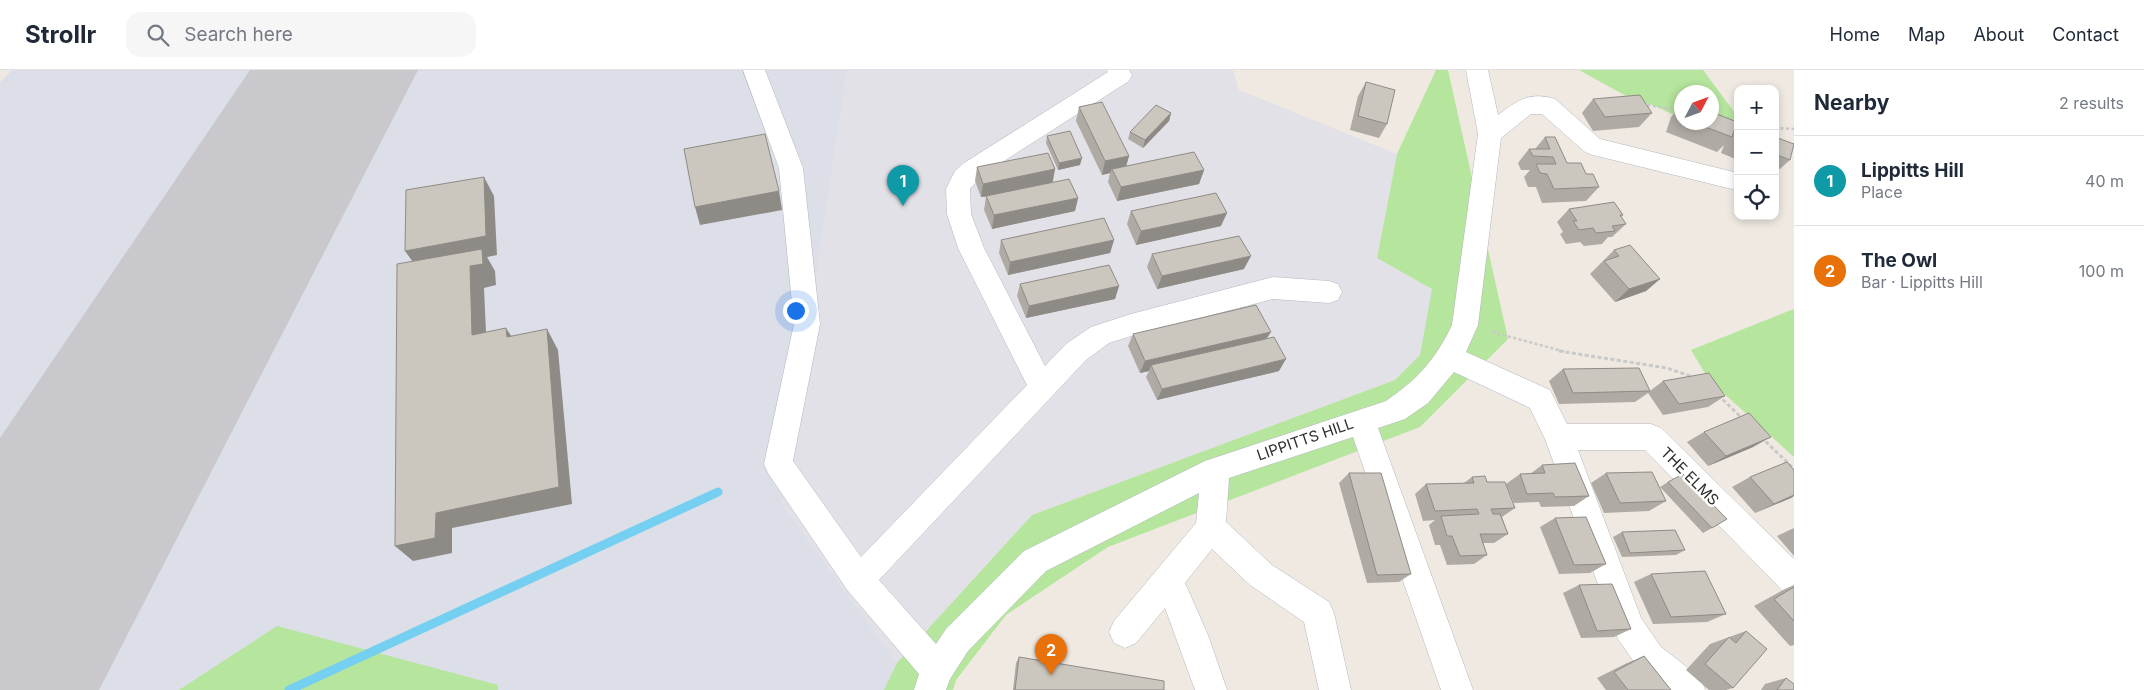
<!DOCTYPE html>
<html lang="en">
<head>
<meta charset="utf-8">
<style>
	body { margin:0; font-family:Inter,sans-serif; background:#f6f6f7; color:#1f2937 }
	.controls { position:absolute; right:15px; top:15px; display:grid; overflow:hidden; border-radius:10px; box-shadow:0 2px 8px #0003 }
	.controls button { width:45px; height:45px; display:grid; place-items:center; padding:0; border:0; border-bottom:1px solid #e0e1e3; background:#fff; color:#1f2937; font:25px sans-serif }
	.compass { position:absolute; left:1674px; top:15px; width:45px; height:45px; border-radius:50%; background:#fff; box-shadow:0 2px 8px #0003; rotate:49deg }
	.you { position:absolute; left:795px; top:240px; width:18px; height:18px; margin:-12px; border:4px solid #fff; border-radius:50%; background:#1a73e8; box-shadow:0 0 0 8px #1a73e833 }
	.badge { display:grid; place-items:center; width:32px; height:32px; border-radius:50%; background:#db2777; color:#fff; font-size:16px; font-weight:700 }
	.pin { position:absolute; translate:-50% -41px; filter:drop-shadow(0 1px 2px #0008) }
	.pin::after { content:''; position:absolute; top:26px; width:18px; height:15px; background:inherit; clip-path:polygon(0 0,100% 0,50% 100%) }
	.list { margin:0; padding:0; list-style:none }
	h2 { display:flex; justify-content:space-between; align-items:center; height:65px; margin:0; padding:0 20px; font-size:21px }
	h2 small { font-size:16px; font-weight:400; color:#747a83 }
	.list li { display:grid; grid-template-columns:32px 1fr auto; gap:15px; align-items:center; box-sizing:border-box; height:90px; padding:0 20px; border-top:1px solid #e0e1e3 }
	.list b { display:block; font-size:19px; white-space:nowrap }
	.list p { margin:0; font-size:16px; white-space:nowrap; color:#747a83 }
	.list em { font-size:16px; font-style:normal; color:#747a83 }
	.icon { flex:none; width:28px; height:28px; fill:none; stroke:currentColor; stroke-width:2; stroke-linecap:round; stroke-linejoin:round }
	.map { position:relative; flex:none; width:1794px; height:620px; overflow:hidden }
	header { display:flex; align-items:center; gap:30px; box-sizing:border-box; height:70px; padding:0 25px; background:#fff; border-bottom:1px solid #e0e1e3 }
	header strong { font-size:24px }
	nav { display:flex; gap:28px; margin-inline-start:auto; font-size:18px }
	.search { width:350px; height:45px; background:#f6f6f7; display:flex; align-items:center; gap:12px; box-sizing:border-box; padding:0 18px; border-radius:15px; color:#747a83; font-size:19px }
	main { display:flex }
	aside { flex:1; background:#fff }
	.map>svg:first-child { display:block }
</style>
</head>
<body>
<header>
<strong>Strollr</strong>
<div class="search"><svg class="icon" aria-label="search" viewBox="0 0 24 24"><circle cx="10" cy="10" r="6"/><path d="M15 15l6 6"/></svg>Search here</div>
<nav><a>Home</a><a>Map</a><a>About</a><a>Contact</a></nav>
</header>
<main>
<div class="map">
<svg width="1794" height="620" viewBox="0 0 1794 620">
	<rect width="100%" height="100%" fill="#efe9e1"/>
	<!-- industrial -->
	<path fill="#e3e1e8" d="M847,0H1233L1239,20L1397,84L1377,187L1433,219L1420,285L1395,310L1032,445L897,593L782,434Z"/>
	<!-- airport -->
	<path fill="#dcdee8" d="M12,0H847L782,434L897,593L888,620H0V12Z"/>
	<!-- green -->
	<path fill="#b6e59e" d="M1436,0H1448L1508,269L1420,357L1108,477L1006,545L956,610L953,620H884L897,593L1032,445L1395,310L1420,285L1432,219L1377,188L1397,84Z
		M1579,0H1703L1738,47V57L1712,52V22H1682L1681,46L1672,44L1650,34L1637,32Z
		M1794,239V387L1709,310L1691,280Z
		M277,556L498,615V620H179Z"/>
	<g fill="none" stroke-linecap="round" stroke-linejoin="round">
		<!-- stream -->
		<path stroke="#75cff0" stroke-width="9" d="M289,620L718,422"/>
		<!-- runway -->
		<path fill="#c9c8cc" fill-rule="evenodd" d="M250,0H418L99,620H0V368Z"/>
		<!-- minor casing -->
		<g stroke="#b4b7c1" stroke-width="1">
			<path id="minor" d="M743,0H765L803,98L820,254L793,391L861,487L1027,315L958,178L947,144L946,119L955,101L964,93L1108,2L1107,0H1129L1132,5L1129,11L982,105L970,119L971,144L984,178L1045,296L1066,274L1091,257L1131,244L1273,207L1329,211L1338,214L1342,222L1338,230L1329,233L1273,229L1131,266L1109,273L1086,290L879,510L936,574L946,559L1024,481L1205,391L1386,331C1417,310 1436,289 1452,255L1478,64L1466,0H1488L1498,45C1517,31 1529,21 1555,29L1600,69L1738,103V117L1732,119L1593,85L1585,82L1542,44H1531L1501,68L1478,255L1466,282L1550,320L1567,354H1651L1661,358L1794,489V525L1783,521L1645,380H1578L1641,548L1661,577L1701,608L1705,620H1664L1639,599L1618,569L1545,369L1530,338L1454,302L1428,333L1405,349L1378,358L1473,620H1441L1353,367L1229,408L1226,452L1272,495L1329,532L1334,543L1351,620H1319L1304,552L1250,515L1212,479L1185,513L1208,565L1227,620H1195L1165,538L1136,573L1125,578L1114,573L1109,562L1114,551L1196,453L1199,423L1046,501L968,581L950,609L946,620H914L919,604L848,521L768,403L764,394L794,254L779,98Z"/>
		</g>
		<!-- path-far1 -->
		<path stroke="#c9c9c9" stroke-width="2.5" stroke-dasharray="3 2.5" stroke-linecap="butt" d="M1642,34L1682,41
			M1775,58L1794,59
			M1492,262L1566,282"/>
		<!-- path -->
		<path stroke="#c9c9c9" stroke-width="3" stroke-dasharray="4 2.5" stroke-linecap="butt" d="M1559,281L1667,298L1693,307
			M1718,325L1743,349
			M1761,367L1794,399"/>
		<!-- minor -->
		<use href="#minor" fill="#fff" fill-rule="evenodd"/>
	</g>
	<!-- wall -->
	<path fill="#afaba4" d="M1366,12L1387,54L1379,68L1350,60L1358,26Z
		M1593,29L1652,43L1639,57L1593,61L1582,43Z
		M1682,35V52H1712L1734,61L1738,57V90L1721,83L1724,75L1717,82L1666,62L1671,47Z
		M1079,37L1129,86L1126,96L1204,100L1199,114L1117,131L1108,112L1110,103L1102,105L1076,51Z
		M1171,43L1169,51L1143,78L1128,69L1130,62Z
		M1047,66L1080,95L1058,100L1046,73Z
		M1545,67L1567,93L1586,104L1599,117L1586,131L1542,133L1536,117H1528L1524,107L1530,100H1521L1518,93L1529,79H1535Z
		M1775,67L1790,90L1775,103Z
		M977,97L1055,99L1053,112L1078,128L1075,141L992,159L984,140L986,127H981L975,111Z
		M1569,139L1623,145L1621,147L1626,154L1612,167H1608L1602,174L1584,176L1580,172L1566,174L1560,164L1563,162L1557,152Z
		M1131,141L1221,156L1136,175L1127,154Z
		M1001,170H1114L1110,183L1008,205L999,183Z
		M1614,180L1660,209L1646,221L1615,232L1590,204Z
		M1152,184L1244,199L1157,219L1147,197Z
		M1020,214L1119,216L1115,229L1026,248L1017,226Z
		M1133,264L1267,268L1279,301L1157,330L1146,307L1149,301L1140,303L1128,276Z
		M1563,299L1650,321L1663,311L1725,326L1708,337L1663,345L1648,323L1635,332L1559,334L1549,311Z
		M1704,362L1753,377L1708,396L1687,372Z
		M1542,395L1589,426L1574,436L1541,437L1539,432L1514,433L1506,414L1520,404H1530Z
		M1349,403L1411,504L1399,512L1367,513L1339,413Z
		M1606,403L1666,431L1649,441L1604,443L1591,413Z
		M1472,407L1487,412L1515,438L1502,447L1508,464L1494,473H1483L1487,485L1474,494L1447,495L1440,475H1435L1429,455L1435,450L1423,451L1415,424L1426,414L1464,413Z
		M1750,407L1794,426L1755,443L1732,417Z
		M1668,412L1712,458L1703,463L1660,417Z
		M1555,448L1606,494L1590,503L1559,504L1540,457Z
		M1794,458V486L1777,466Z
		M1622,462L1685,480L1676,485L1622,487L1613,467Z
		M1651,504L1726,544L1707,552L1653,554L1634,512Z
		M1579,515L1631,559L1614,567L1581,568L1563,523Z
		M1794,515V575L1790,576L1754,536L1785,519Z
		M1746,561L1733,618L1726,620H1709L1686,600L1710,574Z
		M1644,586L1671,620H1606L1597,608L1627,593Z
		M1019,587L1164,620H1013L1016,593Z
		M1786,608L1794,620H1761L1765,614Z"/>
	<!-- shaded-wall -->
	<path fill="#8e8b86" d="M1171,43L1169,51L1143,78L1145,70Z
		M1129,86L1125,100L1112,99L1110,103L1102,105L1105,91Z
		M1082,88L1080,95L1058,100L1059,93Z
		M1055,99L1052,113L981,127L983,114Z
		M1204,100L1199,114L1117,131L1121,117Z
		M484,107L494,126L497,185L487,187L495,201L496,215L484,218L487,285L418,199L405,181Z
		M779,121L782,140L700,155L695,137Z
		M1078,128L1075,141L992,159L994,145Z
		M1227,143L1221,156L1136,175L1141,161Z
		M1114,170L1110,183L1008,205L1010,192Z
		M1251,186L1244,199L1157,219L1162,206Z
		M1660,209L1646,221L1615,232L1629,219Z
		M1119,216L1115,229L1026,248L1029,236Z
		M506,258L519,278L507,267Z
		M547,259L558,280L572,434L452,458V483L413,491L395,476L436,443Z
		M1271,262L1263,274L1151,295L1149,301L1140,303L1145,291Z
		M1286,289L1279,301L1157,330L1162,319Z
		M1771,367L1753,377L1708,396L1726,386Z
		M1794,425V426L1791,428L1755,443L1774,434Z"/>
	<!-- building -->
	<path fill="#cbc7bf" stroke="#8e8b86" d="M1366,12L1395,20L1387,54L1358,46Z
		M1640,25L1652,43L1605,47L1593,29Z
		M1102,32L1129,86L1105,91L1079,37Z
		M1156,35L1171,43L1145,70L1130,62Z
		M1682,41V49L1679,48Z
		M1712,42L1737,52L1732,67L1692,52H1712Z
		M1070,61L1082,88L1059,93L1047,66Z
		M765,64L779,121L695,137L684,79Z
		M1545,67H1555L1567,93H1581L1586,104H1593L1599,117L1554,119L1547,104L1540,103L1536,94H1556L1553,87L1533,86L1529,79H1550Z
		M1775,67L1794,74L1790,90L1775,84Z
		M1194,82L1204,100L1121,117L1112,99Z
		M1048,83L1055,99L983,114L977,97Z
		M484,107L486,166L405,181L406,120Z
		M1069,109L1078,128L994,145L986,126Z
		M1216,123L1227,143L1141,161L1131,141Z
		M1614,132L1623,145H1620L1626,154L1612,156L1615,161L1596,163L1593,158L1579,160L1573,151H1577L1569,139Z
		M1104,148L1114,170L1010,192L1001,170Z
		M1239,166L1251,186L1162,206L1152,184Z
		M1630,175L1660,209L1629,219L1604,191L1619,186L1614,180Z
		M482,179L483,194L470,196L472,265L506,258L507,267L547,259L559,417L436,443L435,468L395,476L397,194Z
		M1109,195L1119,216L1029,236L1020,214Z
		M1256,235L1271,262L1145,291L1133,264Z
		M1274,267L1286,289L1162,319L1151,295Z
		M1639,298L1650,321L1573,323L1563,299Z
		M1709,303L1725,326L1679,334L1663,311Z
		M1749,343L1771,367L1726,386L1704,362Z
		M1787,392L1794,400V425L1774,434L1750,407Z
		M1575,393L1589,426L1555,427L1553,423L1527,424L1520,404L1545,403L1542,395Z
		M1652,402L1666,431L1620,433L1606,403Z
		M1349,403H1381L1411,504L1377,505Z
		M1683,404L1727,449L1712,458L1668,412Z
		M1485,406L1487,412H1505L1515,438L1491,439L1493,444H1500L1508,464H1480L1487,485L1460,486L1452,466H1447L1441,446L1479,444L1477,439L1435,441L1426,414L1474,413L1472,407Z
		M1586,447L1606,494L1574,495L1555,448Z
		M1675,460L1685,480L1630,483L1622,462Z
		M1705,501L1726,544L1671,547L1651,504Z
		M1612,514L1631,559L1597,561L1579,515Z
		M1794,517V551L1774,529Z
		M1746,561L1767,579L1733,618L1705,594L1729,567L1736,573Z
		M1644,586L1671,620H1628L1614,602Z
		M1019,587L1164,611V620H1015Z
		M1786,608L1794,614V620H1777Z"/>
	<g text-anchor="middle" dominant-baseline="central" stroke-width="5" stroke-linejoin="round" paint-order="stroke">
		<!-- street labels -->
		<g font-size="15" fill="#2e2e2e" stroke="#fff">
			<text transform="translate(1305 369) rotate(-19)">LIPPITTS HILL</text>
			<text transform="translate(1690 406) rotate(45)">THE ELMS</text>
		</g>
	</g>
</svg>
<div class="controls">
<button>+</button>
<button>−</button>
<button><svg class="icon" aria-label="locate" viewBox="0 0 24 24"><circle cx="12" cy="12" r="6"/><path d="M12 2v4M12 18v4M2 12h4M18 12h4"/></svg></button>
</div>
<svg class="compass" viewBox="-18 -18 36 36"><path d="M0-13l5 13h-10z" fill="#e53935"/><path d="M0 13l5-13h-10z" fill="#747a83"/></svg>
<div class="you"></div>
<div class="pin badge" style="left:903px;top:136px;background:#0f9aa8">1</div>
<div class="pin badge" style="left:1051px;top:605px;background:#e8710a">2</div>
</div>
<aside>
<h2>Nearby<small>2 results</small></h2>
<ul class="list">
<li><span class="badge" style="background:#0f9aa8">1</span><div><b>Lippitts Hill</b><p>Place</p></div><em>40 m</em></li>
<li><span class="badge" style="background:#e8710a">2</span><div><b>The Owl</b><p>Bar · Lippitts Hill</p></div><em>100 m</em></li>
</ul>
</aside>
</main>
</body>
</html>
